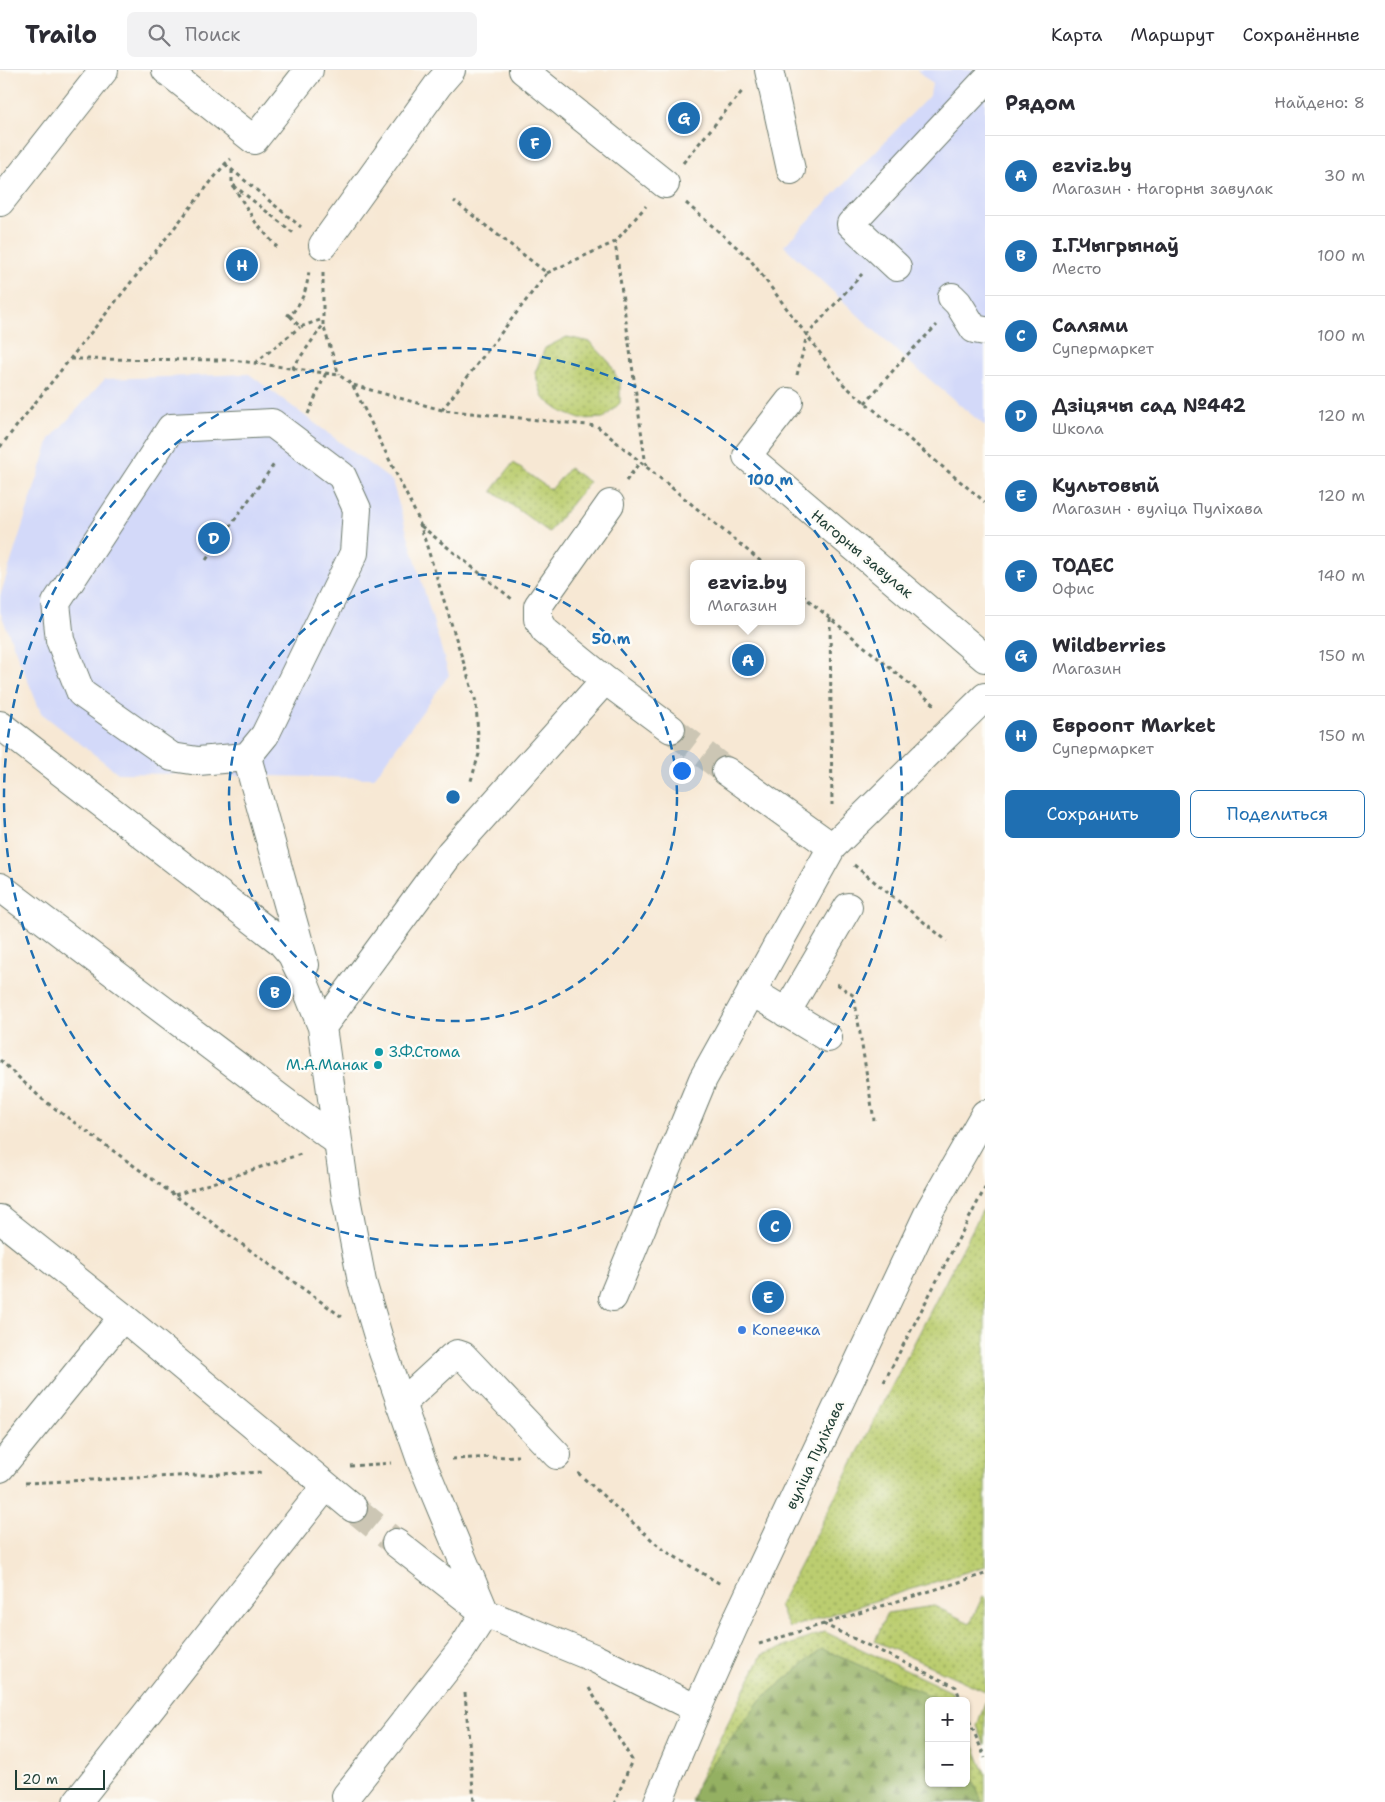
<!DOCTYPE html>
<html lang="ru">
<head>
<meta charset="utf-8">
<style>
	body { margin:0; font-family:"Shantell Sans",sans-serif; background:#f2f2f3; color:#2b2b33 }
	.controls { position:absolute; right:15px; bottom:15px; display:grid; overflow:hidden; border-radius:8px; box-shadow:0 1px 4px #0004 }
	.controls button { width:45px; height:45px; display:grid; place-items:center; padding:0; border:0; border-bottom:1px solid #e1e1e2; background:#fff; color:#2b2b33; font:25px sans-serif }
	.scale { position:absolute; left:15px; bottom:12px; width:90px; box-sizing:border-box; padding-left:5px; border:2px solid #1f3d34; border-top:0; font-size:14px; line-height:18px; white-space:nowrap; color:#1f3d34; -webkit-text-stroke:4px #fdfcf7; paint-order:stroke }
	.you { position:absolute; left:681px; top:700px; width:18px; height:18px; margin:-12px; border:4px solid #fff; border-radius:50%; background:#1a73e8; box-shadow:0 0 0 8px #1a73e833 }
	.badge { display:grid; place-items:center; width:32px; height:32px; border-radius:50%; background:#1f6fb2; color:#fff; font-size:16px; font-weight:700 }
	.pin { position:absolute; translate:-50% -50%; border:2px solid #fff; box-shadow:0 1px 5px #0006 }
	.popup { position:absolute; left:690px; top:490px; width:115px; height:65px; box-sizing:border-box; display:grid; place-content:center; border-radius:8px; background:#fff; filter:drop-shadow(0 1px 4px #0005); font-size:16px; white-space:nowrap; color:#7c7c81 }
	.popup b { font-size:19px; color:#2b2b33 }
	.popup::after { content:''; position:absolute; left:50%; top:100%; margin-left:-10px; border:10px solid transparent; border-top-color:#fff }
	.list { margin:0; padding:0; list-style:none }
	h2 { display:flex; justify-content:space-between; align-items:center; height:65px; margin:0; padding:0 20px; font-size:21px }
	h2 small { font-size:16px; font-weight:400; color:#7c7c81 }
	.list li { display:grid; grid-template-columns:32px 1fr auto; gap:15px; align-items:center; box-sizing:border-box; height:80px; padding:0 20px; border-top:1px solid #e1e1e2 }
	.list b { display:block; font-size:19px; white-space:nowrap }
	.list p { margin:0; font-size:16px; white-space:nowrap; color:#7c7c81 }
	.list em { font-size:16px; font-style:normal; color:#7c7c81 }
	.actions { display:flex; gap:10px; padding:15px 20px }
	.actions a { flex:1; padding:11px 0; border:1px solid #1f6fb2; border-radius:8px; text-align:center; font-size:18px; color:#1f6fb2 }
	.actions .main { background:#1f6fb2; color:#fff }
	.icon { flex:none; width:28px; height:28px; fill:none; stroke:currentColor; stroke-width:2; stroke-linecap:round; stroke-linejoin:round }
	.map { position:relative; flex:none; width:985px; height:1732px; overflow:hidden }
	header { display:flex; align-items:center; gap:30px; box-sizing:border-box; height:70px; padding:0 25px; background:#fff; border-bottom:1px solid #e1e1e2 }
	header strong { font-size:24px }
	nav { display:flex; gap:28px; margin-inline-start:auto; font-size:18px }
	.search { width:350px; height:45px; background:#f2f2f3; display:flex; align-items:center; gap:12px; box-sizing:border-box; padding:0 18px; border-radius:8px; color:#7c7c81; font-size:19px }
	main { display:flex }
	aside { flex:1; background:#fff }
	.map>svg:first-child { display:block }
</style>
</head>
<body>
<header>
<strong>Trailo</strong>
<div class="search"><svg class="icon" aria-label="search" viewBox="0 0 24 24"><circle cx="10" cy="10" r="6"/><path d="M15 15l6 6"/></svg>Поиск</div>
<nav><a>Карта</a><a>Маршрут</a><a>Сохранённые</a></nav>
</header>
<main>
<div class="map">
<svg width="985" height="1732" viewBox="0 0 985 1732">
	<defs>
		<pattern id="grass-dots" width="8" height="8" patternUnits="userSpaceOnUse" patternTransform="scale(1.25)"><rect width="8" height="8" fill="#bbcd70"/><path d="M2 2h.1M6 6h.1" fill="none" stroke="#97a85d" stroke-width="1.8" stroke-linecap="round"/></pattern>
		<pattern id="forest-firs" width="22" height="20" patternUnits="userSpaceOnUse" patternTransform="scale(1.25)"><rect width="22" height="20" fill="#94b062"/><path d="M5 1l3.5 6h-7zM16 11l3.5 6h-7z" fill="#789052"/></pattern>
	</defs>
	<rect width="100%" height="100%" fill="#fdfcf7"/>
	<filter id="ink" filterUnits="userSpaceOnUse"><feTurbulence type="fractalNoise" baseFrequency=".02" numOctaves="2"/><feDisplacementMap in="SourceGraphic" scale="10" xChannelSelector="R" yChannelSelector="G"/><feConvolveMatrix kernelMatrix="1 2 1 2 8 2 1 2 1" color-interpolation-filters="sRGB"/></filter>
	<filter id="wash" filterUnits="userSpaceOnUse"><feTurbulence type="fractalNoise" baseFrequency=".0096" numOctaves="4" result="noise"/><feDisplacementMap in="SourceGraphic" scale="20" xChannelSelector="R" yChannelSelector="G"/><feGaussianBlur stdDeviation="1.12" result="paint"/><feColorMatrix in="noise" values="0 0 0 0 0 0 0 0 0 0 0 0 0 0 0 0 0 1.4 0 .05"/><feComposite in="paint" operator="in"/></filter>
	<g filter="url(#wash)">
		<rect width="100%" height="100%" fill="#f7e8d4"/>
		<!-- built -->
		<path fill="#d3d9f9" d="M917,0H985V356L904,288L784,176L930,25L932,14Z
			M249,304L392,411L449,605L374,708L118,703L41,643L0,542V526L50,369L105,309Z"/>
		<!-- grass -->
		<path fill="url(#grass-dots)" stroke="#6d8552" d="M567,267L590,272L610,293L620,314V333L604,348L580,349L562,342L543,328L535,303L545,278Z
			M513,393L551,420L569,398L589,412L549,462L492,421Z
			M985,1135V1496L789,1558L779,1536Z
			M983,1526L985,1527V1621L875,1571L887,1543L934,1536L970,1553Z
			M825,1562L952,1622L955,1631H929V1713H966V1657L985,1703V1732H691L696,1716L762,1585Z
			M985,1632V1675L977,1656Z"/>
		<!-- forest -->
		<path fill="url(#forest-firs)" stroke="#5a764b" d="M822,1579L940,1630L929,1631V1713H966V1693L982,1732H691L696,1716L760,1630Z"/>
	</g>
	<g filter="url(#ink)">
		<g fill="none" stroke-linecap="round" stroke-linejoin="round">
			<!-- minor-tunnel -->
			<path stroke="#ccc6b4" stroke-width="28" stroke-dasharray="28 14" stroke-linecap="butt" d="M671,659L726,701
				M353,1438L396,1473"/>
			<!-- minor casing -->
			<g stroke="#6b796c" stroke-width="30">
				<path id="minor" d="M166,0L254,70L309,0
					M523,0L665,114
					M769,0L791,100
					M0,132L104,0
					M323,175L438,15L451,0
					M897,197L851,154L985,11
					M952,227L958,233L974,259L985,261
					M789,332L747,386L985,588
					M272,353L342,406L357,439L354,483L265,665L247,687L198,691L172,687L81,623L60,570L56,533L171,358Z
					M605,610L671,659
					M0,655L280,871L292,885L300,902L322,957L346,1128L362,1212L381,1276L421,1390L485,1543L462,1579L346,1726L347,1732
					M247,687L305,895
					M726,701L832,777
					M0,817L338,1072
					M751,921L828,968
					M786,943L848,837
					M322,957L451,782L605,610L545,561L538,549V536L610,434
					M0,1149L123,1247
					M613,1227L703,1009L832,777L985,627
					M401,1334L452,1287L457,1284L463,1286L557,1385
					M0,1398L123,1247L353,1438
					M396,1473L485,1543L594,1588L697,1639
					M77,1732L326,1416
					M658,1732L697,1639L734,1556L930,1140L985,1044"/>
			</g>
			<!-- path -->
			<path stroke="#6b796c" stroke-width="3" stroke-dasharray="4 4" stroke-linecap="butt" d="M683,93L744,19
				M225,94L301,157
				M232,100V114L296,165
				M233,116L256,153L277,177
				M686,133L749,188L844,315L985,432
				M323,203V255L339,305
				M547,203L615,172
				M287,244L290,246C303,230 307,220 309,200
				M290,246L300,257L323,249
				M70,289L233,290L339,305L353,315L442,340L597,356L764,494
				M255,293L300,257
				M292,299L323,255
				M797,305L807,265L862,204
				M353,316L418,448L476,632L479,684L470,714
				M865,333L904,288L937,255
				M442,340L547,203L454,131
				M308,344L326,303
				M0,377L225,94L231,89
				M646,396L615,172L646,136
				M626,411L640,392
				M421,456L512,529
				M206,490L275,393
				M802,525L936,636
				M830,548L832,735
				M854,795L947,871
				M837,914L854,926L874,1050
				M0,990L42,1029L342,1247
				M175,1125L304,1083
				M884,1312L985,1118
				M452,1389L518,1386
				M350,1396L391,1393
				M578,1403L662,1479L722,1515
				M25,1413L264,1402
				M823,1554L956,1617L961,1631
				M759,1574L985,1504
				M589,1618L632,1690L615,1732
				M465,1623L474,1732
				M966,1643L985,1688"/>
			<!-- minor -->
			<use href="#minor" stroke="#fff" stroke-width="28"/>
		</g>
	</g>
	<!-- distance rings -->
	<g fill="none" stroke="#1f6fb2" stroke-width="2.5" stroke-dasharray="9 6">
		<circle cx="453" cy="727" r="224"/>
		<circle cx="453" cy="727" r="449"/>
	</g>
	<!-- markers -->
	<g fill="#0f9aa8" stroke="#fdfcf7" stroke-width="2">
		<circle cx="379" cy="982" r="5"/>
		<circle cx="378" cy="995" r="5"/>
	</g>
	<circle fill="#3f7fe0" stroke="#fdfcf7" stroke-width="2" cx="742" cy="1260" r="5"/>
	<g text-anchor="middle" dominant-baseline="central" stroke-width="5" stroke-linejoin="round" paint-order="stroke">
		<!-- street labels -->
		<g font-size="15" fill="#1f3d34" stroke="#fdfcf7">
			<text transform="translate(862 484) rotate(40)">Нагорны завулак</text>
			<text transform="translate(815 1385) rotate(-65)">вуліца Пуліхава</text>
		</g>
		<!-- culture labels -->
		<g font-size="15" fill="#0d838f" stroke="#fdfcf7" text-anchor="start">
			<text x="389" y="982">З.Ф.Стома</text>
			<text x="368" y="995" text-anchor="end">М.А.Манак</text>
		</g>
		<!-- shop labels -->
		<g font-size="15" fill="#366cbe" stroke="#fdfcf7" text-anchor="start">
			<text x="752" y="1260">Копеечка</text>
		</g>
	</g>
	<circle cx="453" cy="727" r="8" fill="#1f6fb2" stroke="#fdfcf7" stroke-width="2.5"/>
	<g font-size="15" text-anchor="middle" font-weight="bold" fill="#1f6fb2" stroke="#fdfcf7" stroke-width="5" stroke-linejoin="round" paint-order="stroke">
		<text x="770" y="415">100 m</text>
		<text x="611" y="574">50 m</text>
	</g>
</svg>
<div class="controls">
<button>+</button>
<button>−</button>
</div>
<div class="scale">20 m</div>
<div class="you"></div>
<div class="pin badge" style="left:748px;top:590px">A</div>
<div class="popup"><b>ezviz.by</b>Магазин</div>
<div class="pin badge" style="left:275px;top:922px">B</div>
<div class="pin badge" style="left:775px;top:1156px">C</div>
<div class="pin badge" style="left:214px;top:468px">D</div>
<div class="pin badge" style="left:768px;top:1227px">E</div>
<div class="pin badge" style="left:535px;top:73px">F</div>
<div class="pin badge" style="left:684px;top:48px">G</div>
<div class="pin badge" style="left:242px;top:195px">H</div>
</div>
<aside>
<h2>Рядом<small>Найдено: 8</small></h2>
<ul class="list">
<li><span class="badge">A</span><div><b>ezviz.by</b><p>Магазин · Нагорны завулак</p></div><em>30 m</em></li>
<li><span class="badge">B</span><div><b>І.Г.Чыгрынаў</b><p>Место</p></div><em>100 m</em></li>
<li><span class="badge">C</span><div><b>Салями</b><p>Супермаркет</p></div><em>100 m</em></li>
<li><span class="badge">D</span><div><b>Дзіцячы сад №442</b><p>Школа</p></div><em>120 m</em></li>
<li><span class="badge">E</span><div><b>Культовый</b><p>Магазин · вуліца Пуліхава</p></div><em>120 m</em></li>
<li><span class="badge">F</span><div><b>ТОДЕС</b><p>Офис</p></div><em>140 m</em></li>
<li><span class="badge">G</span><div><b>Wildberries</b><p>Магазин</p></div><em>150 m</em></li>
<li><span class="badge">H</span><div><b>Евроопт Market</b><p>Супермаркет</p></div><em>150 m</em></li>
</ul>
<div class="actions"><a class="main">Сохранить</a><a>Поделиться</a></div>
</aside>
</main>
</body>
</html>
